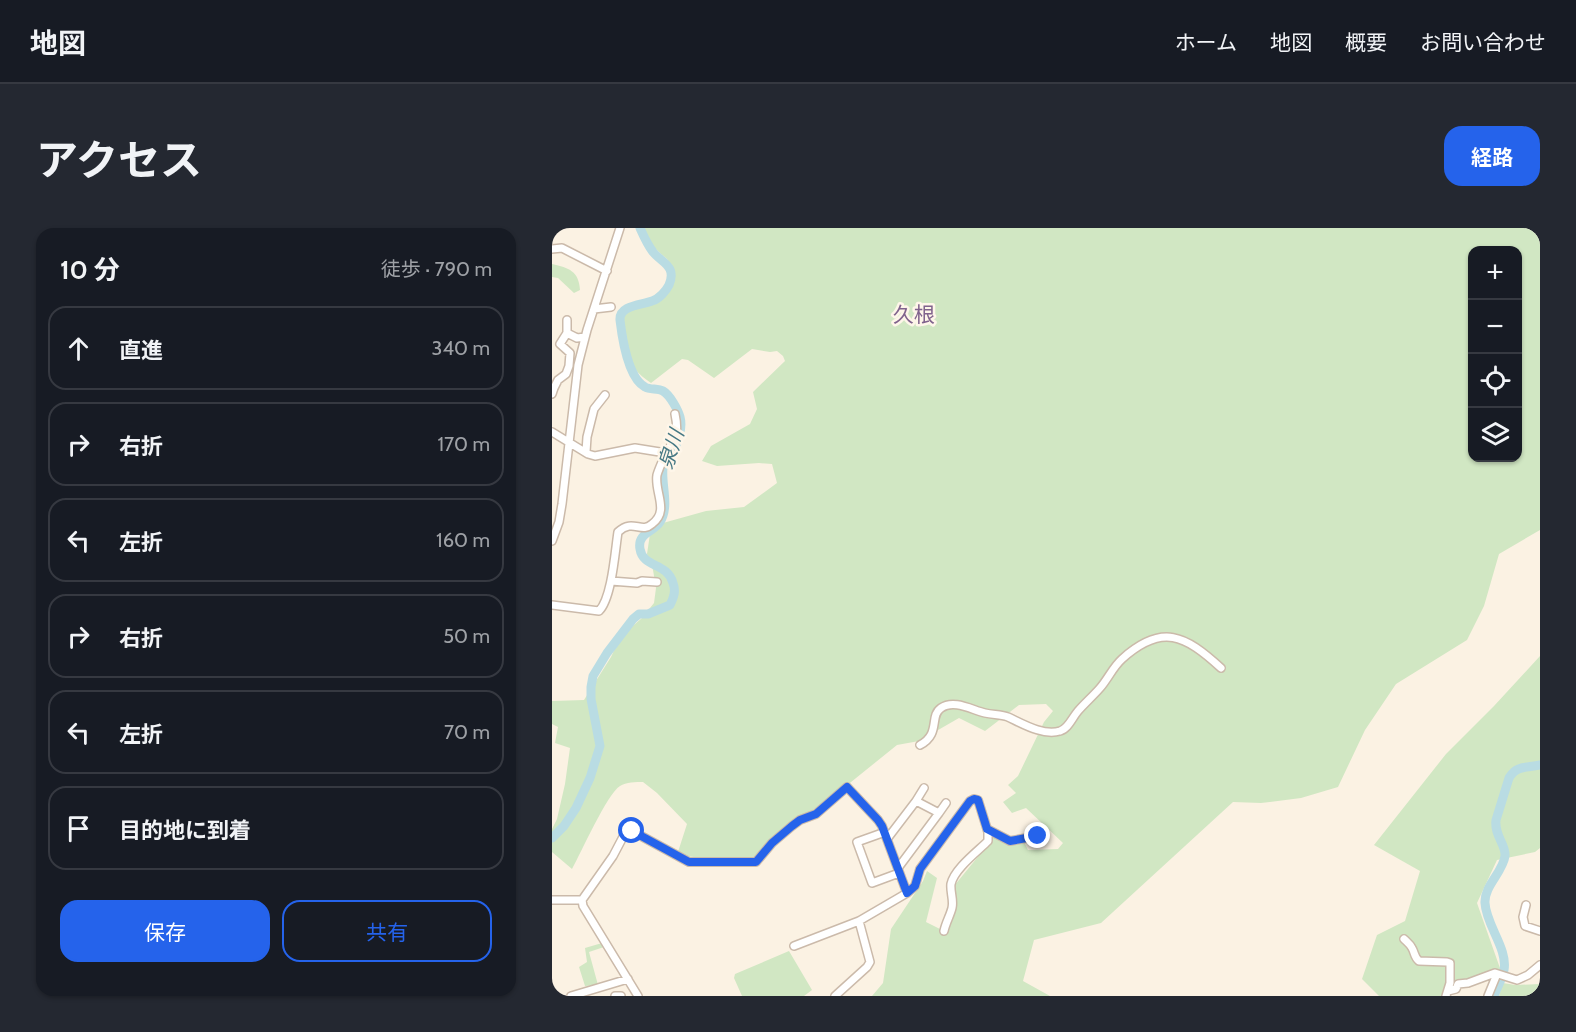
<!DOCTYPE html>
<html lang="ja">
<head>
<meta charset="utf-8">
<style>
	body { margin:0; font-family:Cabin,"Noto Sans JP",sans-serif; background:#242831; color:#f1f3f6 }
	.controls { position:absolute; right:18px; top:18px; display:grid; overflow:hidden; border-radius:12px; box-shadow:0 2px 4px #0004 }
	.controls button { width:54px; height:54px; display:grid; place-items:center; padding:0; border:0; border-bottom:2px solid #363941; background:#171b24; color:#f1f3f6; font:30px sans-serif }
	.stop { position:absolute; width:18px; height:18px; margin:-14px; border:4px solid #2563eb; border-radius:50%; background:#fff }
	.stop.end { background:#2563eb; border-color:#fff; box-shadow:0 2px 6px #0008 }
	.list { margin:0; padding:0; list-style:none }
	h2 { display:flex; justify-content:space-between; align-items:center; height:78px; margin:0; padding:0 24px; font-size:26px }
	h2 small { font-size:20px; font-weight:400; color:#9ea1a6 }
	.list li { display:grid; grid-template-columns:39px 1fr auto; gap:18px; align-items:center; box-sizing:border-box; height:84px; margin:0 12px 12px; padding:0 12px; border:2px solid #363941; border-radius:18px }
	.list b { display:block; font-size:22px; white-space:nowrap }
	.list em { font-size:20px; font-style:normal; color:#9ea1a6 }
	.actions { display:flex; gap:12px; padding:18px 24px }
	.actions a { flex:1; padding:14px 0; border:2px solid #2563eb; border-radius:18px; text-align:center; font-size:21px; color:#2563eb }
	.actions .main { background:#2563eb; color:#fff }
	.icon { flex:none; width:33px; height:33px; fill:none; stroke:currentColor; stroke-width:2; stroke-linecap:round; stroke-linejoin:round }
	.map { position:relative; flex:none; width:988px; height:768px; overflow:hidden; border-radius:18px }
	header { display:flex; align-items:center; gap:36px; box-sizing:border-box; height:84px; padding:0 30px; background:#171b24; border-bottom:2px solid #363941 }
	header strong { font-size:28px }
	nav { display:flex; gap:33px; margin-inline-start:auto; font-size:21px }
	.intro { display:flex; align-items:center; justify-content:space-between; box-sizing:border-box; height:144px; padding:0 36px }
	h1 { margin:0; font-size:42px }
	.button { padding:15px 27px; border-radius:18px; background:#2563eb; color:#fff; font-size:21px; font-weight:700 }
	main { display:flex; gap:36px; padding:0 36px }
	aside { flex:1; background:#171b24; border-radius:18px; box-shadow:0 2px 4px #0004 }
	.map>svg:first-child { display:block }
</style>
</head>
<body>
<header>
<strong>地図</strong>
<nav><a>ホーム</a><a>地図</a><a>概要</a><a>お問い合わせ</a></nav>
</header>
<div class="intro"><h1>アクセス</h1><a class="button">経路</a></div>
<main>
<aside>
<h2>10 分<small>徒歩 · 790 m</small></h2>
<ul class="list">
<li><svg class="icon" aria-label="ahead" viewBox="0 0 24 24"><path d="M12 20V5M6 11l6-6 6 6"/></svg><div><b>直進</b></div><em>340 m</em></li>
<li><svg class="icon" aria-label="right" viewBox="0 0 24 24"><path d="M7 20v-9h11M14 6l5 5-5 5"/></svg><div><b>右折</b></div><em>170 m</em></li>
<li><svg class="icon" aria-label="left" viewBox="0 0 24 24"><path d="M17 20v-9H6M10 6l-5 5 5 5"/></svg><div><b>左折</b></div><em>160 m</em></li>
<li><svg class="icon" aria-label="right" viewBox="0 0 24 24"><path d="M7 20v-9h11M14 6l5 5-5 5"/></svg><div><b>右折</b></div><em>50 m</em></li>
<li><svg class="icon" aria-label="left" viewBox="0 0 24 24"><path d="M17 20v-9H6M10 6l-5 5 5 5"/></svg><div><b>左折</b></div><em>70 m</em></li>
<li><svg class="icon" aria-label="arrive" viewBox="0 0 24 24"><path d="M6 21V4h12l-3 4 3 4H6"/></svg><div><b>目的地に到着</b></div></li>
</ul>
<div class="actions"><a class="main">保存</a><a>共有</a></div>
</aside>
<div class="map">
<svg width="988" height="768" viewBox="0 0 988 768">
	<rect width="100%" height="100%" fill="#fbf2e3"/>
	<!-- green -->
	<path fill="#d1e7c3" fill-rule="evenodd" d="M87,0H988V302L947,326L932,378L915,412L844,456L813,502L786,559L749,570L709,575L681,574L549,695L482,712L471,753L498,768H320L331,755L339,701L371,653L375,643L385,650L374,694L392,703L402,658L438,614L439,606L456,614L471,612L476,622L506,621L511,615L474,580L460,585L451,574L464,565L456,557L466,548L492,494L501,483L494,476L467,477L433,503L407,490L367,513L345,517L278,571L226,604L218,614L199,633L167,632L125,627L135,596L105,565L91,554C84,554 74,554 68,558C55,566 29,625 20,641L0,624V601L5,591L13,556L18,520L3,515L6,499L0,496V473L32,472L59,429L69,408L90,390L102,375L104,360L101,342L95,326L98,306L111,295L154,283L192,279L225,255L220,236L207,235L165,238L150,233L159,218L198,196L205,181L201,164L233,133L231,128L225,123L218,124L200,121L162,150L136,132L130,131L99,155C72,137 71,119 68,90L76,80L107,72L119,58L120,39L115,31L92,11ZM921,22H966V230H921Z
		M0,36C17,40 27,43 28,62L22,65L6,50L0,49Z
		M988,428V620L983,624L945,632L925,675L949,743H942L906,755L891,768H827L810,751L825,707L853,693L868,643L822,617L894,526L942,478Z
		M50,715L52,719L37,724L46,757L33,758L27,739L35,734L33,720Z
		M237,723L260,762L252,768H190L182,750L183,746Z
		M951,755L963,757L988,756V768H947Z"/>
	<g fill="none" stroke-linecap="round" stroke-linejoin="round">
		<!-- river -->
		<path stroke="#b9dce3" stroke-width="9" d="M0,610L12,598L24,580L38,550L48,518L39,471V459L41,448L55,425L81,391L87,386H96L118,377C122,369 124,363 121,355C115,334 91,340 88,321C85,305 102,304 108,294C118,278 109,257 111,240C112,233 116,230 120,224C126,215 131,200 128,189C126,182 118,167 111,163C106,160 98,162 93,159C76,150 70,109 68,92C67,77 90,77 100,73C107,71 114,63 117,57C125,38 110,35 101,24C95,16 92,9 88,0
			M942,768C945,760 950,751 952,742C956,721 934,697 933,675C932,658 951,644 953,628C954,616 942,608 944,592L957,550C964,537 975,540 988,537"/>
		<!-- minor casing -->
		<g stroke="#cbbaaa" stroke-width="10">
			<path id="minor" d="M0,21L10,20L55,43
				M42,81L59,79
				M15,105L25,110L33,109
				M0,166L2,160L6,152L14,146L17,138L18,125L8,116L15,105V92
				M0,204L36,226L43,228L83,220L114,225C111,232 107,240 105,247C102,264 118,283 100,296C89,306 81,290 66,304C63,323 60,370 47,383L0,377
				M34,224L35,209L42,181L53,167
				M114,225C124,210 127,205 123,186
				M0,313L7,294L10,276L26,137L35,102L68,0
				M59,353L85,355L90,353L105,354
				M368,517C389,506 377,488 389,480C402,471 420,482 433,485C441,487 449,486 456,489C471,496 491,508 508,503C516,501 520,490 526,483C533,475 541,468 548,460C556,451 561,439 570,431C610,395 633,407 669,440
				M364,573L372,560
				M387,585L394,575
				M435,601L458,613L486,608
				M333,604L305,614L320,655L347,645
				M335,611L364,573L387,585L346,640
				M0,672H30L61,628L71,609L75,605L80,603L137,634H204L220,615L240,598L248,592L264,586L295,559L326,592L330,598L355,665
				M30,672L31,678L86,768
				M974,677L971,689L973,698L988,703
				M852,711C855,714 858,716 860,720C863,725 862,729 867,733L895,734L898,735V755L894,768
				M242,718L307,693L355,665L363,658L368,641L418,573L422,571L426,572L436,604V613C426,623 402,641 399,656C398,664 402,672 400,680C398,688 394,694 392,703
				M896,763L904,761L906,756L916,755L943,745L965,752L976,747L988,737
				M19,768L76,751
				M63,768H69
				M283,768L315,739L318,734L307,693
				M936,768L945,746"/>
		</g>
		<!-- minor -->
		<use href="#minor" stroke="#fff" stroke-width="7"/>
	</g>
	<g fill="none" stroke-linecap="round" stroke-linejoin="round">
		<!-- route -->
		<path stroke="#2563eb" stroke-width="8" d="M80,603L137,634H204L220,615L240,598L248,592L264,586L295,559L326,592L330,598L355,665L363,658L368,641L418,573L422,571L426,572L435,601L458,613L486,608"/>
	</g>
	<g text-anchor="middle" dominant-baseline="central" stroke-width="5" stroke-linejoin="round" paint-order="stroke">
		<!-- water labels -->
		<g font-size="20" font-style="italic" fill="#467884" stroke="#fef6e9">
			<text transform="translate(119 221) rotate(-72)">泉川</text>
		</g>
		<!-- quarter labels -->
		<g font-size="21" fill="#80638d" stroke="#fef6e9">
			<text x="362" y="86">久根</text>
		</g>
	</g>
</svg>
<div class="controls">
<button>+</button>
<button>−</button>
<button><svg class="icon" aria-label="locate" viewBox="0 0 24 24"><circle cx="12" cy="12" r="6"/><path d="M12 2v4M12 18v4M2 12h4M18 12h4"/></svg></button>
<button><svg class="icon" aria-label="layers" viewBox="0 0 24 24"><path d="M12 4l9 5-9 5-9-5zM3 14l9 5 9-5"/></svg></button>
</div>
<div class="stop" style="left:80px;top:603px"></div>
<div class="stop end" style="left:486px;top:608px"></div>
</div>
</main>
</body>
</html>
